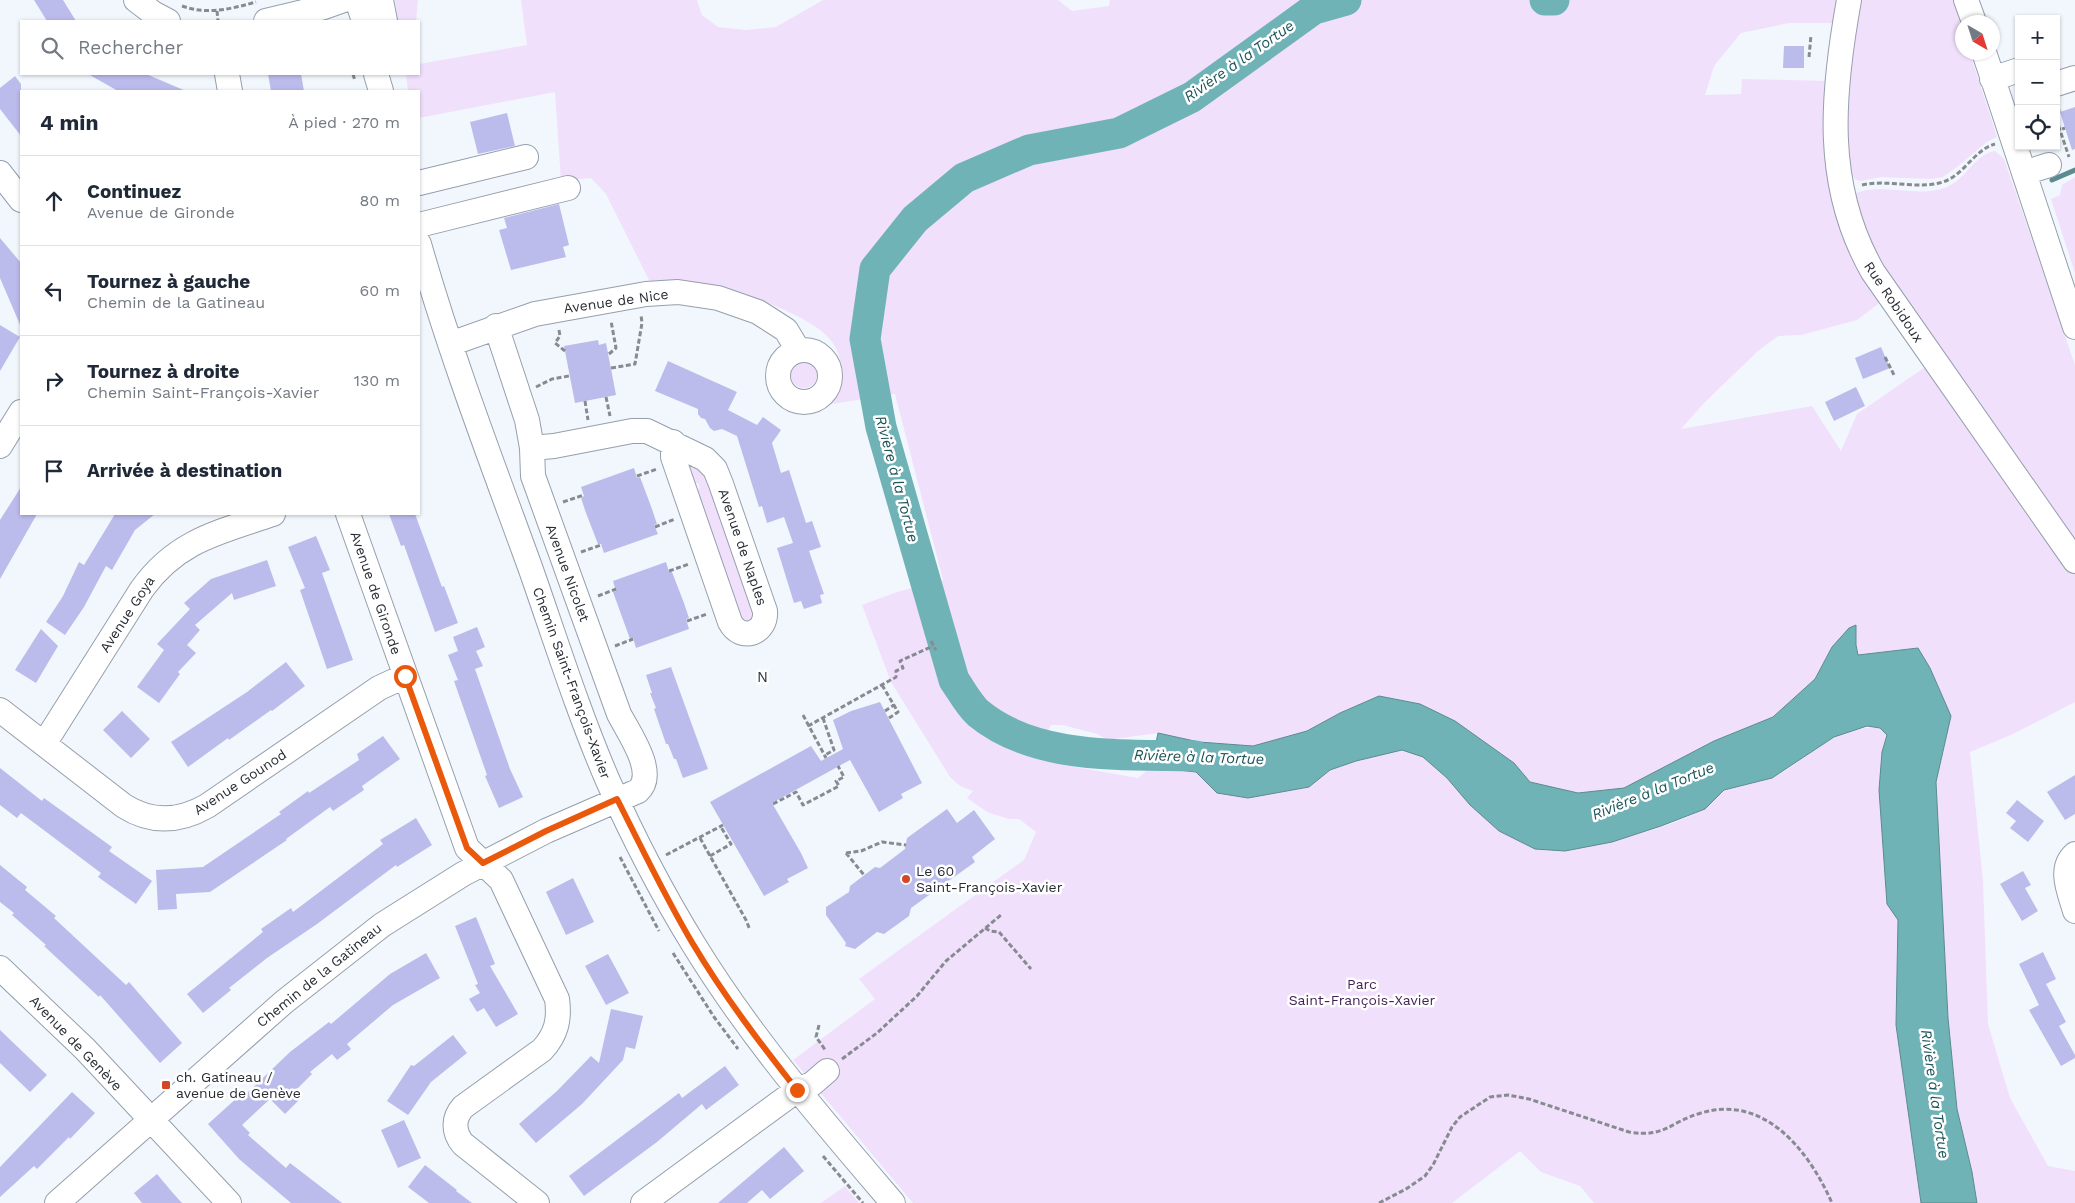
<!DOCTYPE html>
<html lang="fr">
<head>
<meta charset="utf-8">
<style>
	body { margin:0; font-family:"Work Sans",sans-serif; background:#f2f2f3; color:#1f2937 }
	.controls { position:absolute; right:15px; top:15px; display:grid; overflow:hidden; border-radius:0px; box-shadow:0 1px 4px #0004 }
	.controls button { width:45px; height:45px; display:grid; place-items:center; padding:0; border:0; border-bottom:1px solid #e0e1e3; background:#fff; color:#1f2937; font:25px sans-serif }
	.compass { position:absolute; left:1955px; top:15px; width:45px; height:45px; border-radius:50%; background:#fff; box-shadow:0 1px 4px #0004; rotate:141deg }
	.stop { position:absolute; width:15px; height:15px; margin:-11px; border:4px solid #ea580c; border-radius:50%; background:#fff }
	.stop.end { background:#ea580c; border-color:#fff; box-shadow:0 1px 5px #0008 }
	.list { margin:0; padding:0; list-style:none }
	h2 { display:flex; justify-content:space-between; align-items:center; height:65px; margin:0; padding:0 20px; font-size:21px }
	h2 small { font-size:16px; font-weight:400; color:#747a83 }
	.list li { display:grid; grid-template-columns:32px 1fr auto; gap:15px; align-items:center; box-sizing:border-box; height:90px; padding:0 20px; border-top:1px solid #e0e1e3 }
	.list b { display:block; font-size:19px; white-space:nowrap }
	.list p { margin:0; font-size:16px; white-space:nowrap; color:#747a83 }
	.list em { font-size:16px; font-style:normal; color:#747a83 }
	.icon { flex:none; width:28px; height:28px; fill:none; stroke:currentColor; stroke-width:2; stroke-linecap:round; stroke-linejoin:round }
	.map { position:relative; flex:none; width:2075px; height:1203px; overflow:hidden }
	.search { position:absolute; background:#fff; box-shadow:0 1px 4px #0004; left:20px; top:20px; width:400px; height:55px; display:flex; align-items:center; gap:12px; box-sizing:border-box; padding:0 18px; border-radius:0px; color:#747a83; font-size:19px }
	.panel { position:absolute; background:#fff; box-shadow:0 1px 4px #0004; left:20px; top:90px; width:400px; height:425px; border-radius:0px }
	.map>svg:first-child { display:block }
</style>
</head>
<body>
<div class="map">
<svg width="2075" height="1203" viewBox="0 0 2075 1203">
	<rect width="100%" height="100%" fill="#f2f7fd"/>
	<!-- green -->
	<path fill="#f1e0fc" d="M395,0H418L416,21H398Z
		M521,0H697L702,15L718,27L746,30L776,27L823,0H1058L1072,11L1109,6L1110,0H1841L1837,23H1789L1741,33L1714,66L1705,95L1741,94L1742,79L1829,81L1827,145L1882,301L1857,320L1801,335L1778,336L1758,351L1704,403L1681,429L1812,406L1841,451L1857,414L1928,365L2075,573V702L2013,734L1970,752L1983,881L1988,1024L2010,1098L2048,1166L2075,1171V1203H1977L1972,1172L1957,1109L1948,1018L1936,782L1951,716L1930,668L1918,648L1858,655L1856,645L1855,625L1832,647L1815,679L1773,717L1714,741L1624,788L1578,793L1530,782L1514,763L1380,696L1340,713L1307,731L1253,746L1199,742L1158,733L1107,740L1097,734L1063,725H1051L1035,755L1075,767L1138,778L1151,767L1196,772L1217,793L1309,787L1329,770L1356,761L1402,750L1423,757L1447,778L1565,851C1612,842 1660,831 1703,810C1712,805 1717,794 1725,790C1740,783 1758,784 1773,777C1809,760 1837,723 1880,728L1887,735L1882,752L1879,790L1887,903L1898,920L1896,1025L1921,1203H1594L1580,1186L1541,1172L1520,1151L1452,1203H913L793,1060L875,999L859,979L1024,860L1036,832L1019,819H1009L987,812L967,798L973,791L960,786L950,777L891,682L862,605L897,592L943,580L895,394L826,405C844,385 847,356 827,336C806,314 730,286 700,283C684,281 666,283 650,282L606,194L591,178L561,181L555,92L419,118V91H408L406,74H419V64L527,45Z
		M1856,0H1953L1962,30V52L1970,53L1997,137L1988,141L1957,167L1943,177L1931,179L1882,177L1860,181L1855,179L1851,173L1843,134Z
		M1995,151L2004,159L2075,365V550L1873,257L1852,204L1856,193C1886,182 1916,199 1947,187C1966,179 1975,154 1995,151Z
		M2075,177V273L2051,199L2060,195L2062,185Z
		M791 375a13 13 0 1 1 26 0a13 13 0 1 1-26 0Z
		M685,460L699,467L706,476L754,613L752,622H740L695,490L700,488L698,483L693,485Z
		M845,1186L859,1203H821Z"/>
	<!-- water -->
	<path fill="#70b3b7" stroke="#5b8b8f" d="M1856,625V645L1858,655L1918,648L1930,668L1951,716L1936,782L1948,1018L1957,1109L1972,1172L1977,1203H1921L1896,1025L1898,920L1887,904L1879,790L1882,752L1887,735L1880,728L1867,726L1834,737L1772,778L1724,790L1705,809L1661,826L1612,842L1565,851L1535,849L1499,831L1470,805L1447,778L1423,757L1402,750L1356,761L1330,770L1309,787L1248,798L1217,793L1196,772L1151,767L1158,733L1199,742L1253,746L1307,731L1340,713L1379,696L1420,704L1455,721L1514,763L1530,782L1578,793L1624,788L1714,741L1773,717L1815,679L1832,647L1849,628Z"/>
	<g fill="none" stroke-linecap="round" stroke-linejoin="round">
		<!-- stream -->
		<path stroke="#5b8b8f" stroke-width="5" d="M2052,180L2075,170"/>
		<!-- river -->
		<path stroke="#70b3b7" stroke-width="31" d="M1545,0H1554
			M1195,756C1124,754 1036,761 978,713C969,705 961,690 954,680L881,427L865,339L875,269L915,219L964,178L1029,150L1119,133L1192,97L1314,9L1346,0"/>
	</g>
	<!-- building -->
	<path fill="#bbbcec" d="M34,0H63L76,21H47Z
		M1784,46H1804V68H1783Z
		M88,74H146L186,91H118Z
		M268,74H301L304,91H271Z
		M15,76L21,84V136L0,109V88Z
		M2075,107V149L2072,150L2060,112Z
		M507,113L515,146L478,154L470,122Z
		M559,204L569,245L563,247L566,257L511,270L499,230L507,228L504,218Z
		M0,238L21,263V327L0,278Z
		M0,325L20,337L0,371Z
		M598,340L599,345L606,343L616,395L575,403L564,346Z
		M1881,347L1890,368L1863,379L1855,358Z
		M668,361L737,392L728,410L757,425L763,417L781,430L772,443L781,473L789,470L806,523L812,521L821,547L809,551L824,594L820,595L822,603L804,609L801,601L794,603L777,548L793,543L784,517L767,523L762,506L759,507L737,436L722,429L714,431L710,428L705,419L701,418L698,414V409L655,391Z
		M1856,387L1865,406L1834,421L1825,402Z
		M634,468L637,478L640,477L652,509L657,524L654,525L658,534L604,553L601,544H598L586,513L581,498L584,496L581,487Z
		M21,487V514H37L0,579V520Z
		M115,514H155L135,530L112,570L106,566L84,607L65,635L46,622L63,596L79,562L84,565Z
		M389,514H415L442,587L444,586L458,623L435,632L404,545L401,546Z
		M316,536L330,570L322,573L353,660L327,669L300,590L305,588L288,547Z
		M267,560L276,586L234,600L232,593L195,625L200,630L187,645L196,653L178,672L180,674L159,703L137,687L164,650L157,644L190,609L184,603L211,579Z
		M666,562L669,572H672L684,603L689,618L686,619L689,629L636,648L633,638L630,639L613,592L616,591L613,581Z
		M477,627L485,647L476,651L483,666L475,669L510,769L523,797L499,808L485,776L487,775L454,681L458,680L448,655L458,651L453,637Z
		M41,629L58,646L36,683L15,670Z
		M286,662L305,686L272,711L271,710L229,740L228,738L188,767L171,742L247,692Z
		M671,667L708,769L683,778L676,759H674L668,744H666L654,709L656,708L650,693H652L646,675Z
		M880,702L922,783L901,794L903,798L879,812L850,760L772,803L801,853L808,868L787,879L789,882L764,896L710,802L811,746L821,761L843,749L833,720L851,711Z
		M122,711L150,739L131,758L103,730Z
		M383,736L400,759L362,786L364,790L333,811L330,807L286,839L287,840L210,892L176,894L177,909L158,910L156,870L203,867L281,814L279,812L308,791L309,793L359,760L357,754Z
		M0,768L42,801L44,798L112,847L109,851L152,881L136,904L98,877L101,873L21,813L17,818L0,805Z
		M2075,775V814L2065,820L2047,792Z
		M2017,800L2044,821L2028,842L2010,828L2016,821L2006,813Z
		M947,809L957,823L974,810L995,839L972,857L975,862L911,908L909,916L884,934L877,932L855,949L845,946L846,943L826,915V907L849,892L850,886L875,867L880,868L905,849L907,838Z
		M416,818L432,845L397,867L396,865L317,924L267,958L229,988L231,990L203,1013L187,994L263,932L261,929L291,908L293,912L383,844L380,840Z
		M0,865L27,887L25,890L56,916L54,918L126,985L129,982L182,1043L160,1063L100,995L99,997L44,946L46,945L12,915L14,913L0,902Z
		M2023,871L2031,885L2025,888L2038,911L2022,921L2000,884Z
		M573,878L594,922L566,935L546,892Z
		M476,917L495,964L490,966L518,1014L496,1027L484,1008L477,1012L469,999L480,993L475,985L478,984L455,926Z
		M2043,952L2056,979L2046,984L2066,1022L2059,1026L2075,1055V1058L2061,1066L2029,1010L2039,1005L2019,964Z
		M426,953L440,978L393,1005L347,1044L351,1049L337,1060L332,1054L310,1072L312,1074L293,1093L299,1100L285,1114L270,1099L242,1125L250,1133L248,1135L286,1168L290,1163L342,1203H291L239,1159L208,1124L239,1096L242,1098L290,1052L329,1022L331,1024L390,974Z
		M608,954L629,993L606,1005L585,966Z
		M611,1009L643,1016L635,1049L626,1047L623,1060L582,1104L536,1143L519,1124L557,1091L591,1056L599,1063Z
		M0,1030L47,1075L30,1092L0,1063Z
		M453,1035L467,1053L431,1082L408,1115L387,1101L411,1065L414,1066Z
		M725,1066L739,1085L706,1110L702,1104L657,1142L584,1196L569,1176L679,1093L682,1098Z
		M72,1092L95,1113L70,1139L69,1137L37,1169L34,1166L0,1197V1167Z
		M404,1120L421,1158L398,1168L381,1130Z
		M784,1147L804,1171L770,1199L762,1190L747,1203H718Z
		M425,1165L457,1190L456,1191L472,1203H429L408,1187Z
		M157,1174L172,1192L182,1203H142L134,1193Z"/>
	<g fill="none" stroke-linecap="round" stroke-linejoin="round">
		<!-- minor casing -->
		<g stroke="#959fad" stroke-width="26">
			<path id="minor" d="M136,0L153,13L168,21
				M357,0L364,21
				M381,0L385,21
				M1849,0C1832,94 1823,185 1873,272L2075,561
				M1966,0L1974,22
				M266,21L324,7L344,0
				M1984,52L2075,327
				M227,74L230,91
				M376,74L381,91
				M1992,79L2019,70
				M2056,84L2075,78
				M0,173L21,200
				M2024,173L2049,165
				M419,183L526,157
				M419,225L568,188
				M419,244C450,353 491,460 530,567C555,638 578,712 608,781C633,837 662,893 694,945C751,1038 822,1120 893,1203
				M450,344L535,314L646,294L678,292L718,298L758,312L786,330L798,350
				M778 376a26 26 0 1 1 52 0a26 26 0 1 1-52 0Z
				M0,446L21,412
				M532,448L554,446L632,431H647L705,459L715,469L721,484L765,611C767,633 741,643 730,622L673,457V442
				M348,514L467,848L501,880L557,999C560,1020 556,1035 542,1050L463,1107C453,1118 453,1132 463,1144L537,1203
				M0,710L124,806C151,823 179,822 207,806L379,688L405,676
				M44,744L142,589C177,540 220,532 273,514
				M2075,854C2058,869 2070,893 2075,911
				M0,968L85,1049L229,1203
				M57,1203L284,1002L382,925L463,874L546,831L638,791C658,773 628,732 619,714L533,476L532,448L527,420L496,326
				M643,1203L797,1090L812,1084L827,1071"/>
		</g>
		<!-- path -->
		<path stroke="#878b91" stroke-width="3" stroke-dasharray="5 2.5" stroke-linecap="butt" d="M182,6C207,15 231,9 256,2
			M217,11L218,21
			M1809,57L1811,35
			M353,74L355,81
			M2056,111H2059L2057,104
			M2056,118L2060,130L2065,128
			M2056,132L2060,130L2069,157
			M1862,185C1889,179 1918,190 1943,182C1964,175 1974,150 1995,144
			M559,330L560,336L555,343L565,351
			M609,354L616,348L611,321
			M1885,357L1894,375
			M611,368L635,364L642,323L641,315
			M536,387L552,379L569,376
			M606,397L610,416
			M585,401L588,420
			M637,476L657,469
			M563,502L584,495
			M655,527L675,519
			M581,552L601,545
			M669,571L689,564
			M598,596L616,589
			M687,621L707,614
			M931,641L936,650
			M615,646L633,639
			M882,685L898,712L889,718
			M885,711L894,705
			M803,715L826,758
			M823,718L834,750L825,755
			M808,726L896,677V671L903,668L900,661L933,646
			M773,804L796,792L803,805L839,786L836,781L844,777L838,766
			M700,838L746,920L750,930
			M846,853L861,851L882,842L906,845
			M846,853L864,875
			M666,855L723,825
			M710,856L731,844L721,827
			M620,857L659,931
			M985,928L990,931L999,932L1031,969
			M673,953L714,1017L738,1049
			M819,1025L816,1037L826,1051
			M842,1059L877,1033L917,996L946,961L1001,915
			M823,1156L863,1203
			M1379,1203L1406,1189L1425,1176L1433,1165L1452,1127L1460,1117L1490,1097L1508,1095L1529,1099L1629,1132C1666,1138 1669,1122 1701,1113C1765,1094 1809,1151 1832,1203"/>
		<!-- minor -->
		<use href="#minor" stroke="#fff" stroke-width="24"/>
	</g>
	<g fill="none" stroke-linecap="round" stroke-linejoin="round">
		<!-- route -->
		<path stroke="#ea580c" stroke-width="6" d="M405,676L467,848L483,863L546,831L617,799C642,848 665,897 693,944C724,996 760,1043 797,1090"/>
	</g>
	<!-- markers -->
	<g fill="#d24825" stroke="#fff" stroke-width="2">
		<circle cx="906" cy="879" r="5"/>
		<rect x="161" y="1080" width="10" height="10" rx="2.5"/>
	</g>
	<g text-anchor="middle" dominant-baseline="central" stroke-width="5" stroke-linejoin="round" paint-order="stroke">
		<!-- street labels -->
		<g font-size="14" fill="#292d33" stroke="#fff">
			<text transform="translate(616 301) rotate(-8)">Avenue de Nice</text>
			<text transform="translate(1894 302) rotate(56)">Rue Robidoux</text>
			<text transform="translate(743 547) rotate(71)">Avenue de Naples</text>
			<text transform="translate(568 573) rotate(70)">Avenue Nicolet</text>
			<text transform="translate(376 593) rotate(71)">Avenue de Gironde</text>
			<text transform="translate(127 614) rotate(-57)">Avenue Goya</text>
			<text transform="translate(572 683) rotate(70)">Chemin Saint-François-Xavier</text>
			<text transform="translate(240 782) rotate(-33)">Avenue Gounod</text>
			<text transform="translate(319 975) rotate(-39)">Chemin de la Gatineau</text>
			<text transform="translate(76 1043) rotate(46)">Avenue de Genève</text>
		</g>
		<!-- poi labels -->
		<g font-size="14" fill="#292d33" stroke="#fff" text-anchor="start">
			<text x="916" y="871">Le 60<tspan x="916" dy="16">Saint-François-Xavier</tspan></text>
			<text x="176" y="1077">ch. Gatineau /<tspan x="176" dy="16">avenue de Genève</tspan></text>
		</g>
		<!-- park labels -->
		<g font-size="14" fill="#421f55" stroke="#fff">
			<text x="1362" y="984">Parc<tspan x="1362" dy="16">Saint-François-Xavier</tspan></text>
		</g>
		<!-- water labels -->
		<g font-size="15" font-style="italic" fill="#1a5458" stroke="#fff">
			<text transform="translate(1239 61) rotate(-35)">Rivière à la Tortue</text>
			<text transform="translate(897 479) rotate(75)">Rivière à la Tortue</text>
			<text transform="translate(1199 757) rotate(2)">Rivière à la Tortue</text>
			<text transform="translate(1653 791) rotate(-22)">Rivière à la Tortue</text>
			<text transform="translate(1935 1094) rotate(82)">Rivière à la Tortue</text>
		</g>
		<!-- neighbourhood labels -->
		<g font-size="15" letter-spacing="1" fill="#27303b" stroke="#fff">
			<text x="763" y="677">N</text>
		</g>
	</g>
</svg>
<div class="controls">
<button>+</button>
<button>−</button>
<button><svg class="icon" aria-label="locate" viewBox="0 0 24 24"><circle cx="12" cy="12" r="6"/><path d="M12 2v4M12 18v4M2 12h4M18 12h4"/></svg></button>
</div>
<svg class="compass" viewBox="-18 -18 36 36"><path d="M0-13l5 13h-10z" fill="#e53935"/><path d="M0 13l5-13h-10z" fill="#747a83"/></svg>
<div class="stop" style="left:405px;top:676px"></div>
<div class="stop end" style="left:797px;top:1090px"></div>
<div class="search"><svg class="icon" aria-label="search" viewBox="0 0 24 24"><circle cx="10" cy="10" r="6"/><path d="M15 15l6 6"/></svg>Rechercher</div>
<section class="panel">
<h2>4 min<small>À pied · 270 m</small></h2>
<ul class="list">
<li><svg class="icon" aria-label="ahead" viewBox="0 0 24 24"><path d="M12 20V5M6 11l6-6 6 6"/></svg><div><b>Continuez</b><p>Avenue de Gironde</p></div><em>80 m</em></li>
<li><svg class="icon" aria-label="left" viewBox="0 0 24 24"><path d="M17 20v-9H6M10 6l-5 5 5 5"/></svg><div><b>Tournez à gauche</b><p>Chemin de la Gatineau</p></div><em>60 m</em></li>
<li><svg class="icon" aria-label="right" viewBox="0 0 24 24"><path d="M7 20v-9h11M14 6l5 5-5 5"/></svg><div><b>Tournez à droite</b><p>Chemin Saint-François-Xavier</p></div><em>130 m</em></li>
<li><svg class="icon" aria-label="arrive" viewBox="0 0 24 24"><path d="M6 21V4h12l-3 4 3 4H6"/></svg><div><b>Arrivée à destination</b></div></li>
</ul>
</section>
</div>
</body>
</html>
